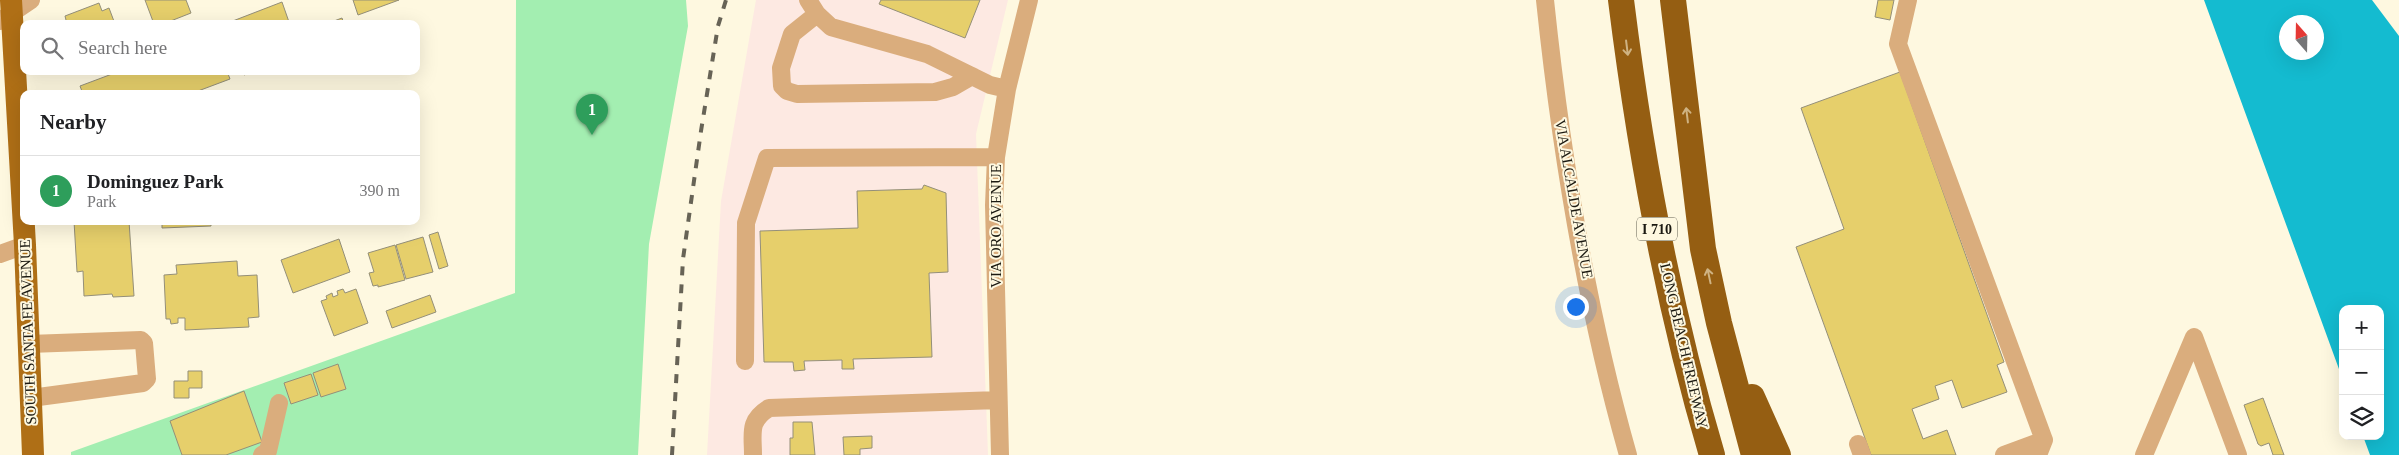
<!DOCTYPE html>
<html lang="en">
<head>
<meta charset="utf-8">
<style>
	body { margin:0; font-family:Georgia,serif; background:#f2f2f2; color:#202124 }
	.controls { position:absolute; right:15px; bottom:15px; display:grid; overflow:hidden; border-radius:10px; box-shadow:0 5px 20px #0002 }
	.controls button { width:45px; height:45px; display:grid; place-items:center; padding:0; border:0; border-bottom:1px solid #e0e0e0; background:#fff; color:#202124; font:25px sans-serif }
	.compass { position:absolute; left:2279px; top:15px; width:45px; height:45px; border-radius:50%; background:#fff; box-shadow:0 5px 20px #0002; rotate:340deg }
	.you { position:absolute; left:1575px; top:306px; width:18px; height:18px; margin:-12px; border:4px solid #fff; border-radius:50%; background:#1a73e8; box-shadow:0 0 0 8px #1a73e833 }
	.badge { display:grid; place-items:center; width:32px; height:32px; border-radius:50%; background:#7c3aed; color:#fff; font-size:16px; font-weight:700 }
	.pin { position:absolute; translate:-50% -41px; filter:drop-shadow(0 1px 2px #0008) }
	.pin::after { content:''; position:absolute; top:26px; width:18px; height:15px; background:inherit; clip-path:polygon(0 0,100% 0,50% 100%) }
	.list { margin:0; padding:0; list-style:none }
	h2 { display:flex; justify-content:space-between; align-items:center; height:65px; margin:0; padding:0 20px; font-size:21px }
	h2 small { font-size:16px; font-weight:400; color:#757577 }
	.list li { display:grid; grid-template-columns:32px 1fr auto; gap:15px; align-items:center; box-sizing:border-box; height:70px; padding:0 20px; border-top:1px solid #e0e0e0 }
	.list b { display:block; font-size:19px; white-space:nowrap }
	.list p { margin:0; font-size:16px; white-space:nowrap; color:#757577 }
	.list em { font-size:16px; font-style:normal; color:#757577 }
	.icon { flex:none; width:28px; height:28px; fill:none; stroke:currentColor; stroke-width:2; stroke-linecap:round; stroke-linejoin:round }
	.map { position:relative; flex:none; width:2399px; height:455px; overflow:hidden }
	.search { position:absolute; background:#fff; box-shadow:0 5px 20px #0002; left:20px; top:20px; width:400px; height:55px; display:flex; align-items:center; gap:12px; box-sizing:border-box; padding:0 18px; border-radius:10px; color:#757577; font-size:19px }
	.panel { position:absolute; background:#fff; box-shadow:0 5px 20px #0002; left:20px; top:90px; width:400px; height:135px; border-radius:10px }
	.map>svg:first-child { display:block }
</style>
</head>
<body>
<div class="map">
<svg width="2399" height="455" viewBox="0 0 2399 455">
	<rect width="100%" height="100%" fill="#fef8e0"/>
	<!-- industrial -->
	<path fill="#fde9e2" d="M756,0H1008L976,134L988,455H707L721,201Z"/>
	<!-- green -->
	<path fill="#a3eeb1" d="M516,0H686L688,26L649,244L638,455H71V452L515,293Z"/>
	<!-- water -->
	<path fill="#14bbd0" fill-rule="evenodd" d="M2204,0H2372L2399,36V455H2370L2363,436H2380V309H2343V380ZM2286,22H2316V52H2286Z"/>
	<!-- building -->
	<path fill="#e6cf6b" stroke="#948f79" d="M145,0H186L191,13L163,24H154Z
		M353,0H399L358,15Z
		M881,0H980L965,38L879,4Z
		M1878,0H1894L1890,20L1875,17Z
		M282,2L289,22L284,24H225Z
		M99,3L102,11L109,8L115,24H67L65,16Z
		M342,18L344,24H326Z
		M120,71H227L230,79L190,94H83L80,86Z
		M242,71H255L244,75Z
		M1900,72L2004,362L1997,365L2007,392L1962,408L1952,380L1935,386L1939,399L1912,409L1923,439L1947,430L1956,455H1871L1796,247L1844,229L1801,108Z
		M924,185L946,193L948,272L929,273L932,357L853,359L854,369H842V360L804,361L805,370L794,371L793,362H764L760,231L858,228L857,191L922,189Z
		M74,221H129L134,296L113,297L112,294L84,296L83,271L77,272Z
		M162,221H211V226L162,228Z
		M438,232L448,266L439,269L429,235Z
		M423,237L433,272L406,279L396,245Z
		M339,239L350,272L293,293L281,260Z
		M395,245L405,280L378,287V285L373,286L369,273L374,272L368,253Z
		M237,261L238,276L257,275L259,317L248,318L249,327L185,330V318H178V323L171,324L170,319H166L164,275L177,274L176,265Z
		M343,289L345,293L356,289L368,323L334,336L321,301L327,299L326,296L332,293L333,297L338,295L337,291Z
		M430,295L436,312L392,328L386,311Z
		M338,364L346,389L321,397L313,373Z
		M188,371H202V388H189V398H174V381H188Z
		M311,374L318,395L291,404L284,383Z
		M244,391L262,442L226,455H182L170,421Z
		M2263,398L2284,455H2273L2269,443L2261,446L2258,444L2244,405Z
		M793,422H812L815,455H790V438H793Z
		M872,436V448L860,449V455H844L843,437Z"/>
	<g fill="none" stroke-linecap="round" stroke-linejoin="round">
		<!-- minor -->
		<path stroke="#daad7d" stroke-width="18" d="M808,0L817,14L831,27L927,54L990,85L1007,89
			M1545,0C1561,153 1586,307 1628,455
			M1908,0L1898,44L2044,440L2038,455
			M817,14L792,34L781,68L782,86L787,91L797,94L935,92L953,87L972,76
			M0,21L31,0
			M0,254L25,245
			M29,344L141,340L144,343L147,379L143,383L31,398
			M745,361L746,223L767,158L996,157
			M1858,444L1862,455
			M262,455L268,451L279,403
			M753,455C753,433 748,421 769,408L998,400
			M1000,455L994,205L996,157L1007,89L1029,0
			M2004,455L2044,440
			M2144,455L2194,337L2238,455"/>
		<!-- major -->
		<path stroke="#af6f16" stroke-width="22" d="M11,0L25,245L33,455"/>
		<!-- highway -->
		<path stroke="#955e12" stroke-width="26" d="M1621,0C1640,153 1668,307 1712,455
			M1673,0L1703,249L1719,323L1754,455
			M1752,397L1778,455"/>
		<!-- rail -->
		<path stroke="#676356" stroke-width="4" stroke-dasharray="9 9" stroke-linecap="butt" d="M672,455L683,259L701,131L718,26L726,0"/>
	</g>
	<!-- one-way arrows -->
	<defs><path id="oneway-shaft" d="M-6 0H5M1.5-3L5.5 0L1.5 3" fill="none" stroke-width="1.6" stroke-linecap="round" stroke-linejoin="round" transform="scale(1.25)"/></defs>
	<g stroke="#cfb383">
		<use href="#oneway-shaft" transform="translate(1627 48) rotate(83)"/>
		<use href="#oneway-shaft" transform="translate(1687 115) rotate(-97)"/>
		<use href="#oneway-shaft" transform="translate(1709 276) rotate(-102)"/>
	</g>
	<g text-anchor="middle" dominant-baseline="central" stroke-width="4" stroke-linejoin="round" paint-order="stroke">
		<!-- shield labels -->
		<rect fill="#fef8e0" stroke="#5f5c4f" stroke-width="1" x="1637" y="217.5" width="40" height="23" rx="4"/>
		<g font-size="14" font-weight="bold" fill="#1b1911">
			<text x="1657" y="229">I 710</text>
		</g>
		<!-- street labels -->
		<g font-size="15" fill="#1b1911" stroke="#fef8e0">
			<text transform="translate(1574 199) rotate(80)">VIA ALCALDE AVENUE</text>
			<text transform="translate(996 226) rotate(-90)">VIA ORO AVENUE</text>
			<text transform="translate(28 332) rotate(-92)">SOUTH SANTA FE AVENUE</text>
			<text transform="translate(1684 346) rotate(77)">LONG BEACH FREEWAY</text>
		</g>
	</g>
</svg>
<div class="controls">
<button>+</button>
<button>−</button>
<button><svg class="icon" aria-label="layers" viewBox="0 0 24 24"><path d="M12 4l9 5-9 5-9-5zM3 14l9 5 9-5"/></svg></button>
</div>
<svg class="compass" viewBox="-18 -18 36 36"><path d="M0-13l5 13h-10z" fill="#e53935"/><path d="M0 13l5-13h-10z" fill="#757577"/></svg>
<div class="you"></div>
<div class="pin badge" style="left:592px;top:135px;background:#2e9e5b">1</div>
<div class="search"><svg class="icon" aria-label="search" viewBox="0 0 24 24"><circle cx="10" cy="10" r="6"/><path d="M15 15l6 6"/></svg>Search here</div>
<section class="panel">
<h2>Nearby<small></small></h2>
<ul class="list">
<li><span class="badge" style="background:#2e9e5b">1</span><div><b>Dominguez Park</b><p>Park</p></div><em>390 m</em></li>
</ul>
</section>
</div>
</body>
</html>
